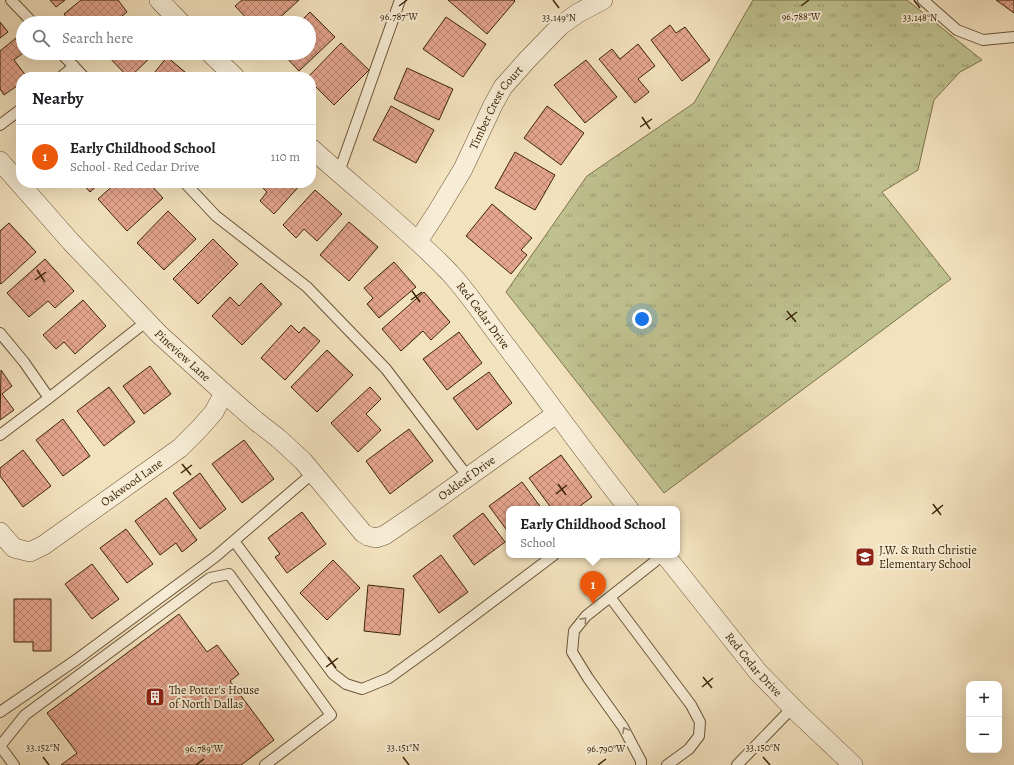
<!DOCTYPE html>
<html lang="en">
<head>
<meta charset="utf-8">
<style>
	body { margin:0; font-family:Alegreya,serif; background:#f2f2f2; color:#202124 }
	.controls { position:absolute; right:12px; bottom:12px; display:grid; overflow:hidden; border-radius:8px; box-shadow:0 4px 16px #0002 }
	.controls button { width:36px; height:36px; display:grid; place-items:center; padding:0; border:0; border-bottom:1px solid #e0e0e0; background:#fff; color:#202124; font:20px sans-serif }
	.you { position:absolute; left:642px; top:319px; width:14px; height:14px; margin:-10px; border:3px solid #fff; border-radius:50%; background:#1a73e8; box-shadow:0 0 0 6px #1a73e833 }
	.badge { display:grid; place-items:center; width:26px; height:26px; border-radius:50%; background:#ea580c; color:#fff; font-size:13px; font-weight:700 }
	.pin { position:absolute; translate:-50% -33px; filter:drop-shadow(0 1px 2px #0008) }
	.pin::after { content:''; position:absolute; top:21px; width:14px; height:12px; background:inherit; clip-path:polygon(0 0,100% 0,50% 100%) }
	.popup { position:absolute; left:506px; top:506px; width:174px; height:52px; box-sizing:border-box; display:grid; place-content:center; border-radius:8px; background:#fff; filter:drop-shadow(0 1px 3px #0005); font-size:13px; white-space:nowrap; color:#757577 }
	.popup b { font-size:15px; color:#202124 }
	.popup::after { content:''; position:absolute; left:50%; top:100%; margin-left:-8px; border:8px solid transparent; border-top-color:#fff }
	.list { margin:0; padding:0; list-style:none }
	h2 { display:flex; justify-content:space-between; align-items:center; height:52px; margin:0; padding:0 16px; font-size:17px }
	h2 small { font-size:13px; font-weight:400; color:#757577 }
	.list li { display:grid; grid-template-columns:26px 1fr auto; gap:12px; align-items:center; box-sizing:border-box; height:64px; padding:0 16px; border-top:1px solid #e0e0e0 }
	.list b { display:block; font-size:15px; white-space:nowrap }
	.list p { margin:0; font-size:13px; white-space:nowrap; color:#757577 }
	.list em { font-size:13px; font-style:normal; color:#757577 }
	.icon { flex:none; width:22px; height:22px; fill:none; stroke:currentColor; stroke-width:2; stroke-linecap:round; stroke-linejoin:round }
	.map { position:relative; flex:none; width:1014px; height:765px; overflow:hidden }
	.search { position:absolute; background:#fff; box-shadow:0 4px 16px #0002; left:16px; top:16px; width:300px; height:44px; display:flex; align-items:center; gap:10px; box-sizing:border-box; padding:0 14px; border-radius:22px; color:#757577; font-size:15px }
	.panel { position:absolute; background:#fff; box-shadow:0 4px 16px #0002; left:16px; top:72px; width:300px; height:116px; border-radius:16px }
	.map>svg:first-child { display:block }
</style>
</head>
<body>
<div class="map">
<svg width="1014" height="765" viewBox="0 0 1014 765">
	<defs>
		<pattern id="grass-tufts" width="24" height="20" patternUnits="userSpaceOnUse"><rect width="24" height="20" fill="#bfc28f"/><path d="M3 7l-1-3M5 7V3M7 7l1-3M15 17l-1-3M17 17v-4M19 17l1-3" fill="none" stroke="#9c9d73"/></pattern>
		<pattern id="building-cross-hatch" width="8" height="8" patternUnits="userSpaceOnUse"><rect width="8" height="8" fill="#e5a58e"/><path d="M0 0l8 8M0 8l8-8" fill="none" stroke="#bb8672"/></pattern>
	</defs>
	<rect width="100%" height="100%" fill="#f3e2be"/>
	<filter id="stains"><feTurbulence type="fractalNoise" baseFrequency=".005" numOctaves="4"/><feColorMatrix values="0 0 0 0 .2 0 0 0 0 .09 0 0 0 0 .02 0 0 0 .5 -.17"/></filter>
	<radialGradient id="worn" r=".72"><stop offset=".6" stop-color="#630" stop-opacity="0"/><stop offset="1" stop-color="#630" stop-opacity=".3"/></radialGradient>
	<!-- grass -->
	<path fill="url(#grass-tufts)" stroke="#7e734c" d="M753,0H907L982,60L960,72L934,100L918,170L882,192L951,279L664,493L506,292L587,176L694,103Z"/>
	<!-- building -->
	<path fill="url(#building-cross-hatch)" stroke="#3c2408" d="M50,0H65L56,7Z
		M81,0H118L127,12L113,23H71L64,14Z
		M242,0H299L274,23H251L235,6Z
		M448,0H514L515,1L487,34Z
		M996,0H1014V13Z
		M310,12L335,37L299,71L282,53H309V23H299Z
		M446,17L486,44L463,77L423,49Z
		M0,22L8,32L0,38Z
		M670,25L676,33L685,27L710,60L682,81L651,40Z
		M16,38L23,47V53L14,60L27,77H21V83L4,95L0,89V51Z
		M341,43L369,70L334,105L311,82V77H308Z
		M638,44L655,66L638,79L649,92L635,103L599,59L612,49L620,59Z
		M105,53H155L130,77H128Z
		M167,57L191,77H151Z
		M586,60L617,97L585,123L554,85Z
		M407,68L453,89L439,120L394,99Z
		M391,106L434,130L416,163L373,140Z
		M547,106L584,133L561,165L524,138Z
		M515,152L555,175L535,210L495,188Z
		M82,183H100L90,192Z
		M116,183H149L163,198L127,231L98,199Z
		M258,183H302L274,214L260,201L267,192Z
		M315,190L342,214L317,241L304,229L296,238L283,225Z
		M492,204L532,238L521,250L527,255L511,274L466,236Z
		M168,211L196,239L164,270L137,243Z
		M349,222L378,247L349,281L320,255Z
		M9,223L36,252L1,284L0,283V231Z
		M213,239L238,264L198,304L173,279Z
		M45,259L74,291L55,308L48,301L29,317L7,293Z
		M394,262L416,287L379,318L367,304L373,298L364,288Z
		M261,283L282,304L242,345L212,316L230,297L239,306Z
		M424,292L450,322L431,340L423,331L401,351L382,329Z
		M83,300L106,326L75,354L64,342L56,349L43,335Z
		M291,325L299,333L304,327L320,341L285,380L261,358Z
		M459,332L482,363L447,390L423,359Z
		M327,350L353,375L317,412L291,387Z
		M150,366L171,394L144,414L123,386Z
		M1,370L12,386L2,394L14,410L0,420Z
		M489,372L512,403L477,430L453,398Z
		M109,387L135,422L104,446L77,411Z
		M370,387L381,399L366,414L381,430L358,452L331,423Z
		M63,419L90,456L63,476L36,440Z
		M409,429L433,461L390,494L366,461Z
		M244,440L274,479L242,503L212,464Z
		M23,450L51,486L23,507L0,476V468Z
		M561,455L592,497L576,509H552L529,478Z
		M200,473L226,509L200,529L173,493Z
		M522,482L542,509H509V533L489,506Z
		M166,498L197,540L182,552L176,543L160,555L135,521Z
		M302,512L326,544L287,573L275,557L280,554L268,538Z
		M483,513L505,542L474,565L453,536Z
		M126,529L153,564L127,583L100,548Z
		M441,555L468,592L439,613L413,576Z
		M333,560L360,588L327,620L300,593Z
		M92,564L119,599L92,619L65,584Z
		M368,585L404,589L400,635L364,631Z
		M14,599H51V651H33V642H14Z
		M179,614L207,652L217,645L239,674L230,681L274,740L241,765H61L77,753L47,713Z"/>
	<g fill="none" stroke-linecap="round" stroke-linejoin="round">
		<!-- service casing -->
		<g stroke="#6a5436" stroke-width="12">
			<path id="service" d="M11,0L33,23
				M923,0L957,30L983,40L1014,37
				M61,53L84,77
				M61,77L74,66
				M0,125L21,109
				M339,172L400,0
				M185,183L216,216L307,287L386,369L468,477
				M0,333L24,362L49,398
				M0,435L49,398L147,321
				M234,541L333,674L346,684L362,689L389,678L436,644L554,555
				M610,597L691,705L700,722L699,736L689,749L667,765
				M0,712L76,660L215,557L313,473
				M0,746L25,715L210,578L229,574L331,715L265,765
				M0,746L14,765
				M641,765V761L623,727L588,678L572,652L574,631L586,616L663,555
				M737,765L793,707"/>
		</g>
		<!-- minor casing -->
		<g stroke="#6a5436" stroke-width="20">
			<g id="minor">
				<path d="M159,0L181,23"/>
				<path d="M210,53L235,77"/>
				<path id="s1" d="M311,148C357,190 407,228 450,273C471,296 488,323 507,347C548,401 587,456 629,509"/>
				<path id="s2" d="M0,161L71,242L160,335L224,393L256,421L278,438L303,461L363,533L368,536L376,538L385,535L426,507L556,414"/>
				<path id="s3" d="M418,241L437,212L463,169L493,105L503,87L528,59L560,26L578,13L603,0"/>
				<path id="s4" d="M0,532L14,548L30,552L44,545L180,448L199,429L214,412L224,393"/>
				<path id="s5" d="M665,555L758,672L797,712L853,765"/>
			</g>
		</g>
		<!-- service -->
		<use href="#service" stroke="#f7ecd5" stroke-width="10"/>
		<!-- minor -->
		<use href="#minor" stroke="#f7ecd5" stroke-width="19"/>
	</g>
	<!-- one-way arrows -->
	<defs><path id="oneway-chevron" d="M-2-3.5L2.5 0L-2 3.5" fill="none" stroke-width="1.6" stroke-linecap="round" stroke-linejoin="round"/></defs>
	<g stroke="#9a886e">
		<use href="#oneway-chevron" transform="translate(584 620) rotate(-48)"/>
		<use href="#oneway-chevron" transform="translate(625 730) rotate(-119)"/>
	</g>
	<!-- ticks -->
	<path fill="none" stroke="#3c2408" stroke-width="1.5" d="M553,0L559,8M914,0L920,8M399,6L407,0M801,6L809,0M642,117L650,129M640,127L652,119M37,270L45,282M35,280L46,272M412,291L420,302M411,300L422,292M787,311L796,322M786,320L797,312M182,464L191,475M181,473L192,465M558,484L566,495M556,494L567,485M933,504L941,515M932,514L943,505M328,657L336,668M326,667L338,658M703,677L712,688M702,687L713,678M43,757L49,765M403,757L409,765M763,757L770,765M196,765L204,759M598,765L606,759"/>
	<!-- icons -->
	<defs>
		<g id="school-square" transform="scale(1)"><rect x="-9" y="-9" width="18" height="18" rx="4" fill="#8f2418" stroke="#f7ecd5"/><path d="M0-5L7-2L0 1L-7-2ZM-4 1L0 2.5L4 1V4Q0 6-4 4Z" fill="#fff"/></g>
		<g id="building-square" transform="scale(1)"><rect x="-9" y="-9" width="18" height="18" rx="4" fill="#8f2418" stroke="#f7ecd5"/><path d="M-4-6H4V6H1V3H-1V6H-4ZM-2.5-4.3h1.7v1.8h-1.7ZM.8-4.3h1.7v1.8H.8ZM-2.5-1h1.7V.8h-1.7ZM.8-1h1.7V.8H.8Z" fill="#fff"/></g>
	</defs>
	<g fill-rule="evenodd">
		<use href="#school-square" x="865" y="557"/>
		<use href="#building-square" x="155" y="697"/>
	</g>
	<g text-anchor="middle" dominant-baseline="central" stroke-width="4" stroke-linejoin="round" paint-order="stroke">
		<!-- street labels -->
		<g font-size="12" fill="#3c2408" stroke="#f7ecd5">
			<text stroke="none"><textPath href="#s3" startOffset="155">Timber Crest Court</textPath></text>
			<text stroke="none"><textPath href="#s1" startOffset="241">Red Cedar Drive</textPath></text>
			<text stroke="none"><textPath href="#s2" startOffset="267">Pineview Lane</textPath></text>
			<text stroke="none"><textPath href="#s2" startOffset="644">Oakleaf Drive</textPath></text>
			<text stroke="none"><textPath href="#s4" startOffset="161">Oakwood Lane</textPath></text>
			<text stroke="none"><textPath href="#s5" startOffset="141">Red Cedar Drive</textPath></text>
		</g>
		<!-- poi labels -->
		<g font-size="12" fill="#3c2408" stroke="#f7ecd5" text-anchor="start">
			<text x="879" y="550">J.W. &amp; Ruth Christie<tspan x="879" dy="14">Elementary School</tspan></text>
			<text x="169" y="690">The Potter's House<tspan x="169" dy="14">of North Dallas</tspan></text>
		</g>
	</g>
	<g font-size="10" text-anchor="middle" fill="#3c2408" stroke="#f7ecd5" stroke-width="4" stroke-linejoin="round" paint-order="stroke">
		<text x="399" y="20">96.787°W</text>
		<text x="801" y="20">96.788°W</text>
		<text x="559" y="21">33.149°N</text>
		<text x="920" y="21">33.148°N</text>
		<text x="43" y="751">33.152°N</text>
		<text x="403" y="751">33.151°N</text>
		<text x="763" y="751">33.150°N</text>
		<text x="204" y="752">96.789°W</text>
		<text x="606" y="752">96.790°W</text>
	</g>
	<rect width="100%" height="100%" filter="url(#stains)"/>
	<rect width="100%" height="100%" fill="url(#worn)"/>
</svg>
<div class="controls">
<button>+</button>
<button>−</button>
</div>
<div class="you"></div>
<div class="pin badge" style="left:593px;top:604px">1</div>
<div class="popup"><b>Early Childhood School</b>School</div>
<div class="search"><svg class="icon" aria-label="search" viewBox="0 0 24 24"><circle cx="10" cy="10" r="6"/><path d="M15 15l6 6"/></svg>Search here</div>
<section class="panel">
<h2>Nearby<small></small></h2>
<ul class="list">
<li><span class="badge">1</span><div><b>Early Childhood School</b><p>School · Red Cedar Drive</p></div><em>110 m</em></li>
</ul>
</section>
</div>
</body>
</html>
